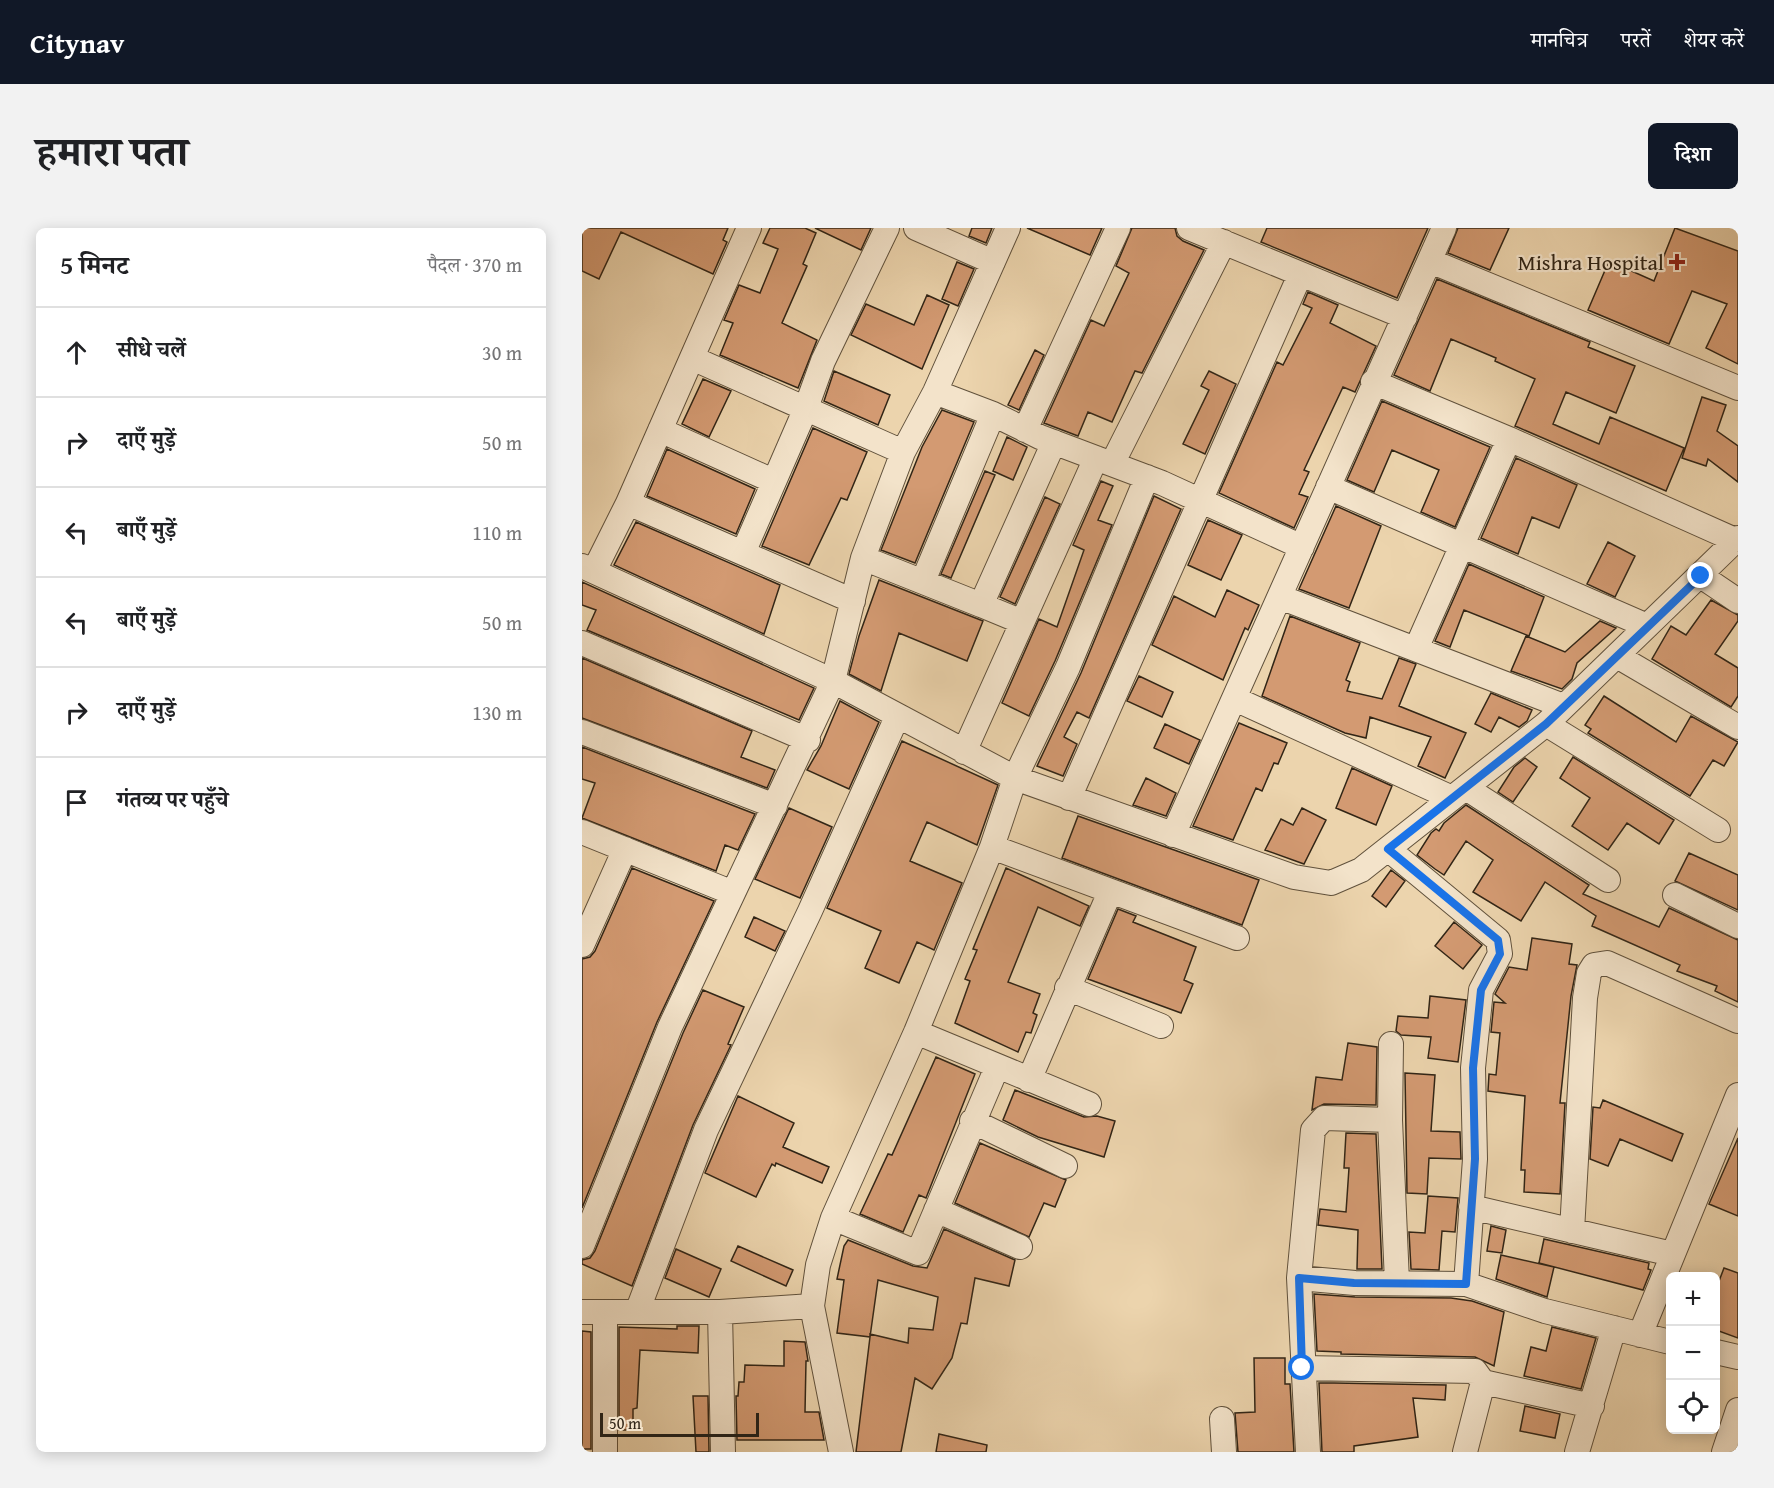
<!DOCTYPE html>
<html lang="hi">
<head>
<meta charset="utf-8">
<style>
	body { margin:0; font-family:"Gentium Book Plus","Noto Serif Devanagari",serif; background:#f2f2f2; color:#202124 }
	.controls { position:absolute; right:18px; bottom:18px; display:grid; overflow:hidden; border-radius:9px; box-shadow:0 3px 15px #0003 }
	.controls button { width:54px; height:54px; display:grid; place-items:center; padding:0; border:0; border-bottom:2px solid #e0e0e0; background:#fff; color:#202124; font:30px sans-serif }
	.scale { position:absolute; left:18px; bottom:15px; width:159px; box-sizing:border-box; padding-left:6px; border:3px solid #312516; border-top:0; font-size:16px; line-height:21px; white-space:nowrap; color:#312516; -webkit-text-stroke:4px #f3e3ca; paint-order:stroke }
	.stop { position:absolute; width:18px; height:18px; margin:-14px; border:4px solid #1a73e8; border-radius:50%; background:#fff }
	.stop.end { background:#1a73e8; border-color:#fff; box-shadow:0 2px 6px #0008 }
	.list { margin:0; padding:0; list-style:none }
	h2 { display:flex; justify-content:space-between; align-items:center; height:78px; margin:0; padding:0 24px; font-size:26px }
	h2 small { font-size:20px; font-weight:400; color:#757577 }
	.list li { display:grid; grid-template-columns:39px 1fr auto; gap:18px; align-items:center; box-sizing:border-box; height:90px; padding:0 24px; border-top:2px solid #e0e0e0 }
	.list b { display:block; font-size:22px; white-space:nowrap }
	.list em { font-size:20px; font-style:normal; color:#757577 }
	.icon { flex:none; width:33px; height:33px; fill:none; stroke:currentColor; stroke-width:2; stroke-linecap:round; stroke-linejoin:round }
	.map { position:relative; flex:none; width:1156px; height:1224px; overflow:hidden; border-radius:9px }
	header { display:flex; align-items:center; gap:36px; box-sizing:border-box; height:84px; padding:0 30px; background:#111827; color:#fff }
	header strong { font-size:28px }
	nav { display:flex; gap:33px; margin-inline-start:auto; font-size:21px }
	.intro { display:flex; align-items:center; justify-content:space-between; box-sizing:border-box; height:144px; padding:0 36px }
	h1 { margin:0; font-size:42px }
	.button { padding:15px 27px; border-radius:9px; background:#111827; color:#fff; font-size:21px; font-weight:700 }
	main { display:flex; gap:36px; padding:0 36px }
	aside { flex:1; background:#fff; border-radius:9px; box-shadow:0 3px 15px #0003 }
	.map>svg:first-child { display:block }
</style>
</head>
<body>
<header>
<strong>Citynav</strong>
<nav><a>मानचित्र</a><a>परतें</a><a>शेयर करें</a></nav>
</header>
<div class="intro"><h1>हमारा पता</h1><a class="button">दिशा</a></div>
<main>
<aside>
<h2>5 मिनट<small>पैदल · 370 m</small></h2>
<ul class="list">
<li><svg class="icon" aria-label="ahead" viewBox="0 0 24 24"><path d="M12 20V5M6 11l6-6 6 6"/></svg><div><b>सीधे चलें</b></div><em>30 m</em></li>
<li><svg class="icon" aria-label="right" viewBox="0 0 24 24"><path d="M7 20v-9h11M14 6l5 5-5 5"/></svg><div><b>दाएँ मुड़ें</b></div><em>50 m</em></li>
<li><svg class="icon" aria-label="left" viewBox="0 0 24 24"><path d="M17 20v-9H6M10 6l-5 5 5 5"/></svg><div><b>बाएँ मुड़ें</b></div><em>110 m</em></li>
<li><svg class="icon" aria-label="left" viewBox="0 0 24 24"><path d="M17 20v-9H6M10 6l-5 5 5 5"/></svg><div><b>बाएँ मुड़ें</b></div><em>50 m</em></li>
<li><svg class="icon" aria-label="right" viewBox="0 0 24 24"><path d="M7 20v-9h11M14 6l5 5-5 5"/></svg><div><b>दाएँ मुड़ें</b></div><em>130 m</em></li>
<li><svg class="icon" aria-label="arrive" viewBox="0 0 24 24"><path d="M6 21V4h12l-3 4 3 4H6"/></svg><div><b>गंतव्य पर पहुँचे</b></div></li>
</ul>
</aside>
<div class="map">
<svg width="1156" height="1224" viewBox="0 0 1156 1224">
	<rect width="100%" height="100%" fill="#ecd4ad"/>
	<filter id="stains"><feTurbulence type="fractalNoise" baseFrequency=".00333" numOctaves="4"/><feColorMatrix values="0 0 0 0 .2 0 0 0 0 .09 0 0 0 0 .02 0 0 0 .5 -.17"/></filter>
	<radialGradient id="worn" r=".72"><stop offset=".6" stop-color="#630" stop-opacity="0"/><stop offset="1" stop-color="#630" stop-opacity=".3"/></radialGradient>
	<!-- building -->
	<path fill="#d39a72" stroke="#312516" stroke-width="1.5" fill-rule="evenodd" d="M0,0H146L141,12L145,14L131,46L39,4L17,51L0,43Z
		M188,0H223L234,5L221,36L225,38L200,95L235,112L216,160L138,127L151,95L142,92L157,57L178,65L196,21L181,15Z
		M233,0H289L279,22Z
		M390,0H410L404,15L387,8Z
		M445,0H520L508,27Z
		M550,0H593L595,8L601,13L622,22L560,145L553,143L530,194L506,184L496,208L462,195L509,92L522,98L547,45L534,38Z
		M685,0H846L815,70L679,14Z
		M876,0H927L908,42L866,25Z
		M1093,0L1156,23V136L1124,120L1145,76L1110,63L1087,116L1006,82L1027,33L1072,53Z
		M375,34L392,41L376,78L360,71Z
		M855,51L1008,114L1006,119L1053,138L1034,185L984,164L971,196L1017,216L1028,189L1102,220L1084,263L933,198L953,151L913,133L914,130L869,111L848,163L812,147Z
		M726,64L756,77L748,95L794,118L773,164L761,159L722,242L727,244L717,266L726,269L712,300L637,265L695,134L701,137L730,80L721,76Z
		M345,67L367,77L340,141L269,107L284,76L332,97Z
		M453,122L462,127L437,182L426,177Z
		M252,143L308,167L296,197L242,173Z
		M627,143L654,156L623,226L601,216L627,162L619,158Z
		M121,151L149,163L127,209L100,196Z
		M1120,169L1144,177L1135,203L1156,218V254L1126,231L1124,238L1100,230Z
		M800,173L908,219L873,299L839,284L857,242L810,222L792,264L765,252Z
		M360,182L392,194L333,335L299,322L340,219Z
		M231,200L285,224L265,272L259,270L227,337L180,318Z
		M425,209L445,219L431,252L411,243Z
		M85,221L173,261L154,306L65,268Z
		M934,230L995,257L977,300L950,289L936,326L899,310Z
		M403,243L413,247L369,350L359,346Z
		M519,253L531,258L516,292L530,297L473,433L447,488L420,475L457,391L475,399L502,322L491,317Z
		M572,268L599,281L507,490L495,484L482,509L495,516L481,548L455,538L499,445Z
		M463,269L478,276L433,376L418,369Z
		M754,278L799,298L767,380L717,361Z
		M626,292L660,307L639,352L606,337Z
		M54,294L198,357L182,406L32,337Z
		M1026,314L1053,328L1033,369L1005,356Z
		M887,336L962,369L947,408L882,382L868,419L853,413Z
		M297,352L401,393L385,433L317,405L299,463L267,446L277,408Z
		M0,354L232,460L217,492L5,402L14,382L0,377Z
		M645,362L677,377L666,402L663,400L641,452L570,417L592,368L633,389Z
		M1129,372L1156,387V393L1133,426L1156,440V468L1149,479L1070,431L1089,398L1104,407Z
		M708,388L778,415L764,452L768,454L765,463L800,471L817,430L834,436L817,478L884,505L863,550L836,538L849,509L788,489L784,510L763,505L680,468Z
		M1018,393L1034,400L995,435L990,451L980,461L929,443L944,408L983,424Z
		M0,430L170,503L159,529L193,542L185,560L0,490Z
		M557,448L591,464L580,489L545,473Z
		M909,465L950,482L945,493L937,499L917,489L909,504L893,496Z
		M1022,468L1094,514L1109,488L1156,514L1142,538L1131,532L1108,568L1006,505L1009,501L1003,497Z
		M258,473L297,494L267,561L225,542L239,518Z
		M657,495L705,515L696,536L692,535L680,563L674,560L651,612L611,598Z
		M583,496L618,512L607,536L572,520Z
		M320,513L416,557L395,617L345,594L328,633L380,655L352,722L335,714L317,755L283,740L299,703L245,680Z
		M0,519L173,586L156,622L143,617L134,643L0,590L13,555L0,551Z
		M991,529L1092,592L1077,616L1045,595L1026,622L990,598L1008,570L978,550Z
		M943,530L955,539L931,574L916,564L932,539Z
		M770,540L810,558L794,597L754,580Z
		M564,550L594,565L584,588L551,577Z
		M884,577L1007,657L1001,666L1077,699L1087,680L1156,712V774L1133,763L1135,758L1095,743L1098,737L1010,698L1014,688L963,654L939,693L891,664L911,632L884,613L862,647L853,641L835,627L849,605L854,601L857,603L862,595Z
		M207,580L250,599L218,670L173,651Z
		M720,580L744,592L722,636L683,622L699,591L711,597Z
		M496,588L677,652L660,697L480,630Z
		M1107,625L1156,647V682L1093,653Z
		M50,640L132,673L75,794L0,980V731L8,729L13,723Z
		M424,640L507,678L498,698L456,679L426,754L458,766L451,785L455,787L449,805L444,804L436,824L373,795L388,753L383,751L395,722L391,721Z
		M809,642L823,653L804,679L790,668Z
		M536,681L554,688L551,694L614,719L602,752L611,756L599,785L506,751Z
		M172,689L203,703L193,723L163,709Z
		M872,694L900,717L881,741L853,718Z
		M950,710L990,716L987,736L995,737L989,768L978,875H983L978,966L942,964L943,942H939L940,922L943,868L906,863L907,846L914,847L918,805L909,804L912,774L923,775L913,766L927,739L945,742Z
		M121,762L162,779L146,816L149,817L111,897L50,1058L0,1036V1032L8,1030L13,1023L101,805Z
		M848,768L884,772L876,834L846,830L849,809L819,807L814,803L816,788L846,790Z
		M766,815L795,819L794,877L742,876L730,882L734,849L760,852Z
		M354,829L393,846L344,970L337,967L321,1004L278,986L306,926L310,927Z
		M823,845L853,847L849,903L878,904L879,931L847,930L845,966L825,965Z
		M433,862L502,889L515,888L533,893L522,929L456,909L421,892Z
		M156,868L212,895L201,919L247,939L240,955L194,935L193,938L190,936L174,969L123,945Z
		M1021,872L1101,906L1090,933L1038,911L1026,938L1008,931L1011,879L1018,880Z
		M764,905L794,906L800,1041H775L776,1002L736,997L738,981L764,984L767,940H762Z
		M1156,910V988L1127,976Z
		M398,915L484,952L473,979L462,975L447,1009L373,975Z
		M846,968L876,970L873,1004L860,1003L857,1042L829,1041L827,1004L843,1005Z
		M909,998L924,1002L920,1025L905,1023Z
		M362,1001L433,1032L427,1058L393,1050L385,1096L379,1095L370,1130L350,1161L333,1150L319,1224H274L288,1109L255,1105L262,1052L255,1051L262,1018L266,1012L331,1038L345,1040ZM296,1052L356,1069L351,1102L327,1100L326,1115L288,1106V1109Z
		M962,1011L1067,1035L1066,1041L1069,1042L1061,1062L957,1035Z
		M156,1018L211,1042L204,1058L149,1033Z
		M94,1021L139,1041L127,1069L83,1050Z
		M919,1027L972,1039L965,1069L914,1051Z
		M1142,1040L1156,1045V1110L1134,1102V1061Z
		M732,1066L773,1069L869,1070L890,1073L922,1084L912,1138L893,1129L759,1126V1124L735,1123Z
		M95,1098H117L116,1125L58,1122L55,1180L51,1181V1202H37V1099L95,1101Z
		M970,1099L1014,1110L999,1161L942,1148L949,1119L964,1123Z
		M0,1103L9,1104V1221H0Z
		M202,1113L223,1114L226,1133H224L223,1184H237L242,1212H155L154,1168H156L157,1154H162L163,1137L202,1138Z
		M672,1130H703V1156H708L712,1224H656L653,1185L673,1184Z
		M737,1155H752L864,1157L863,1172L831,1170L836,1209L772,1218V1224H740Z
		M111,1168H126L127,1224H114Z
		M943,1178L978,1186L973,1210L938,1203Z
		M357,1206L405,1217L404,1224H354Z"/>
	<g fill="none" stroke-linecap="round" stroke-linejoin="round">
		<!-- minor casing -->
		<g stroke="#60513c" stroke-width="26">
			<path id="minor" d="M334,0L411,34
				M607,0L823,89
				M848,33L1156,160
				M110,130L321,224
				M791,154L927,211L1153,312
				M353,164L411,186L458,209L580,255L720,319
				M78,202L191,253
				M443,202L536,0
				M530,236L642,14
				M746,259L1065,398
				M46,275L271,373
				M161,325L224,180L241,133L305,0
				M281,330L399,377L472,214
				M0,338L251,453L433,550L712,649L749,655L779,642L964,496L1156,310
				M12,343L46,275L167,0
				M1119,348L1156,373
				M341,353L411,186
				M698,369L981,478
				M399,377L440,394
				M0,415L226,512
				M834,421L927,211
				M1035,428L1156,499
				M653,471L870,570
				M964,496L1136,602
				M0,504L193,578
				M382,524L514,230
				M884,560L1026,652
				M487,570L718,47
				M0,604L151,665
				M591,607L862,0
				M410,619L655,710
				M806,621L916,712L918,726L899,762L891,840L893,931L884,1056
				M1093,667L1156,698
				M0,717L43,621
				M485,760L579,798
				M334,804L507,876
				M809,816L808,892L815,1054
				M447,852L528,664
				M390,893L483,938
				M889,979L1090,1026
				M354,982L438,1019
				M251,990L336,1025L415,839
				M990,1003L1003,770L1007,745L1012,737L1025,735L1156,793
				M0,1018L88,799L251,453L281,330L321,224L353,164L426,0
				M717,1050L773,1055L884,1056L963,1083L1088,1114
				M0,1084H138L230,1078
				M23,1084V1224
				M55,1084L124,902L228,683L315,489
				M138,1084L141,1224
				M1058,1107L1156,867
				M1134,1124L1156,1129
				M720,1140L893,1143L901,1154L1010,1178
				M640,1191L642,1224
				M259,1224L230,1078L236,1037L251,990L334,804L410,619L433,550L486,439L565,249
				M726,1224L717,1050L731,902L742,890L808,892
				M883,1224L901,1154
				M995,1224L1032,1100
				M1142,1224L1156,1182"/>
		</g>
		<!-- minor -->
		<use href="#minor" stroke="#f3e3ca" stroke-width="24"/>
	</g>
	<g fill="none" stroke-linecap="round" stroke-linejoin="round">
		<!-- route -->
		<path stroke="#1a73e8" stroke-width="8" d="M720,1140L717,1050L772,1055L884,1056L893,931L891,840L899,762L918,726L916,712L806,621L964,496L1119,348"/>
	</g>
	<!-- markers -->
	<path fill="#8f2418" stroke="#f3e3ca" stroke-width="2" d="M1092 25h6v6h6v6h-6v6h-6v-6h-6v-6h6z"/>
	<g text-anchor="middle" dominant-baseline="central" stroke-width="4.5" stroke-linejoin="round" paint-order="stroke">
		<!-- poi labels -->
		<g font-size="22" fill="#312516" stroke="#f3e3ca" text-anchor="end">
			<text x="1082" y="34">Mishra Hospital</text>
		</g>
	</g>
	<rect width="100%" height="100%" filter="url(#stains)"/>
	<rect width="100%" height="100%" fill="url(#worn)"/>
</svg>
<div class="controls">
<button>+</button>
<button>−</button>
<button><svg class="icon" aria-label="locate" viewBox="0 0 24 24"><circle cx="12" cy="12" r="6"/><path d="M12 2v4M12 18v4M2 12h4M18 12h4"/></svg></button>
</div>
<div class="scale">50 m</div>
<div class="stop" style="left:720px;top:1140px"></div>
<div class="stop end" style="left:1119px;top:348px"></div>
</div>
</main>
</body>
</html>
